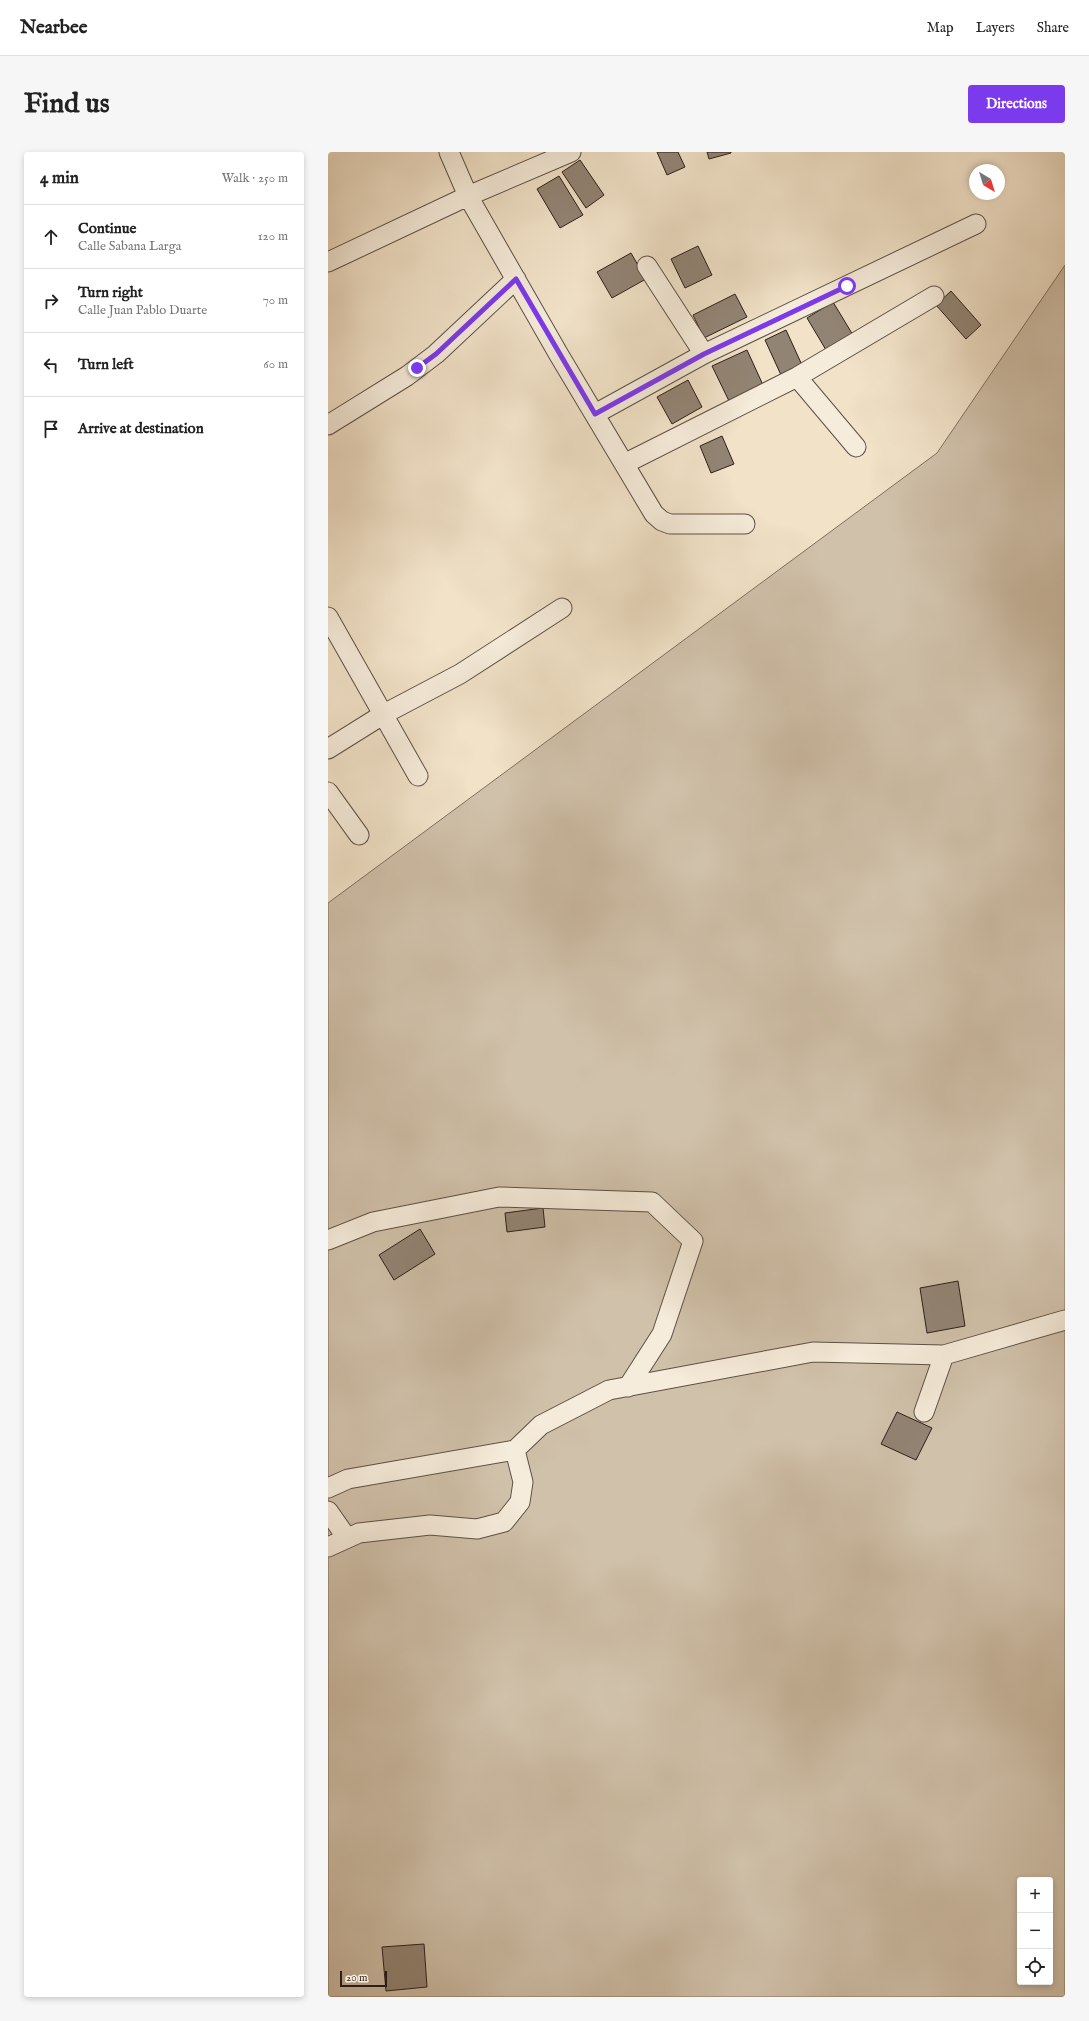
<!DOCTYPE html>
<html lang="en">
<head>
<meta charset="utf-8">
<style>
	body { margin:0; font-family:"IM FELL English",serif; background:#f6f6f6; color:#222 }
	.controls { position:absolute; right:12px; bottom:12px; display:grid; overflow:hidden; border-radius:4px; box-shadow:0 2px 6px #0003 }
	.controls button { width:36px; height:36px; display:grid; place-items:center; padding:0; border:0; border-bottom:1px solid #e0e0e0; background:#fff; color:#222; font:20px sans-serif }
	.compass { position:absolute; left:641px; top:12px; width:36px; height:36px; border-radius:50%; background:#fff; box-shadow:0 2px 6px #0003; rotate:142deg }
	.scale { position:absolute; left:12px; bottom:10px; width:47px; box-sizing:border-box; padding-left:4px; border:2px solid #2c1f1a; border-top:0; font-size:11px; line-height:14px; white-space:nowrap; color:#2c1f1a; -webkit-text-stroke:3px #f6ecdb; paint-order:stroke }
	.stop { position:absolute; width:12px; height:12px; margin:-9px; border:3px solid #7c3aed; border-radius:50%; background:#fff }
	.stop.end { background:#7c3aed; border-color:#fff; box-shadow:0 1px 4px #0008 }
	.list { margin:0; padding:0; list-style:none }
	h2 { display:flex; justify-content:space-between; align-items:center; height:52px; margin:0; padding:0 16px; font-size:17px }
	h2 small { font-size:13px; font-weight:400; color:#767676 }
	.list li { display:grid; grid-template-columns:26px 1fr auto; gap:12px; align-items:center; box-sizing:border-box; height:64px; padding:0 16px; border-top:1px solid #e0e0e0 }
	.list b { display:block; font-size:15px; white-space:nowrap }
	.list p { margin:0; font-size:13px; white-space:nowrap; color:#767676 }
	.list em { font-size:13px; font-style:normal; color:#767676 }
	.icon { flex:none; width:22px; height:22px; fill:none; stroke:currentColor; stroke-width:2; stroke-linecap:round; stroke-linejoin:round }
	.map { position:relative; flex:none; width:737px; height:1845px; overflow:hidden; border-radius:4px }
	header { display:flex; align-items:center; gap:24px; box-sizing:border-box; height:56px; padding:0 20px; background:#fff; border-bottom:1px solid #e0e0e0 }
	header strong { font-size:19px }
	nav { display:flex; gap:22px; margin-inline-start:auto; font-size:14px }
	.intro { display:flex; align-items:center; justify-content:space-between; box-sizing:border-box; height:96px; padding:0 24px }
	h1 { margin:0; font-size:28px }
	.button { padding:10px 18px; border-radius:4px; background:#7c3aed; color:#fff; font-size:14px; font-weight:700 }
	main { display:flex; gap:24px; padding:0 24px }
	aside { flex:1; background:#fff; border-radius:4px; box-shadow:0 2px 6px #0003 }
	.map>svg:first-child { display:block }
</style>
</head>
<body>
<header>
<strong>Nearbee</strong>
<nav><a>Map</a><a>Layers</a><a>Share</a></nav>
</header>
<div class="intro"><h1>Find us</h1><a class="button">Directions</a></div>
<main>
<aside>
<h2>4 min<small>Walk · 250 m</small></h2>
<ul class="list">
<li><svg class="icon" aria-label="ahead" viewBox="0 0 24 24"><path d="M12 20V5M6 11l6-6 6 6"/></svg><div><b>Continue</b><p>Calle Sabana Larga</p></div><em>120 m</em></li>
<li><svg class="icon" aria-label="right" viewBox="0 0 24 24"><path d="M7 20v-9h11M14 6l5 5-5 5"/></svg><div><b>Turn right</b><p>Calle Juan Pablo Duarte</p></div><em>70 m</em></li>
<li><svg class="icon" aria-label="left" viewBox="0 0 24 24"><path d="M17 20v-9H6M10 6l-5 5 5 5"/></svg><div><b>Turn left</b></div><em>60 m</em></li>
<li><svg class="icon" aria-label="arrive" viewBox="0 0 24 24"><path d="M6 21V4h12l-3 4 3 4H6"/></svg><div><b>Arrive at destination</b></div></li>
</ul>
</aside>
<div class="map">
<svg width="737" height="1845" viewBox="0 0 737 1845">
	<rect width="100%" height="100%" fill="#f1e2c8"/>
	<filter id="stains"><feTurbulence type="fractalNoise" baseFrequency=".005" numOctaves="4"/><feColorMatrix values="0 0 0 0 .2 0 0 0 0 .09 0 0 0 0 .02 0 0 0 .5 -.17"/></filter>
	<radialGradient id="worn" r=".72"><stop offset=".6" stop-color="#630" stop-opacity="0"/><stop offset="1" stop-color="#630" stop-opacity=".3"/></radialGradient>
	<!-- green -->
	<path fill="#d0c1aa" stroke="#7e7062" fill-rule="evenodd" d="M737,113V1845H0V751L609,301ZM692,1728H722V1830H692Z"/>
	<!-- building -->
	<path fill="#928474" stroke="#2c1f1a" d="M329,0H350L357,15L339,23Z
		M379,0H403V1L381,7Z
		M252,8L276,43L258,56L234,20Z
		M231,24L255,63L232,76L209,37Z
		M370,94L384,123L357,136L343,107Z
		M303,101L318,127L284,146L269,120Z
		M623,139L653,173L638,187L608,153Z
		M407,142L419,165L376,186L365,163Z
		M505,150L525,183L498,198L479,166Z
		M458,178L474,213L453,223L437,188Z
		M419,198L435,233L401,249L384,214Z
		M360,228L374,255L344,272L329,245Z
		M394,284L406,312L383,321L372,294Z
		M215,1056L217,1075L179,1080L177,1061Z
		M92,1077L107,1102L66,1128L51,1103Z
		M630,1129L637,1174L599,1181L592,1136Z
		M569,1260L604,1276L588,1308L553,1292Z
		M96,1792L99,1835L58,1839L54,1795Z"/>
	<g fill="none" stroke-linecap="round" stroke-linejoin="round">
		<!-- minor casing -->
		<g stroke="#5d5046" stroke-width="21">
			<path id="minor" d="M121,0L140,44L231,203L326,362L334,369L342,372H417
				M0,110L140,44L243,0
				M319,114L376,202
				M469,225L528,295
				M267,262L376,202L648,72
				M0,273L79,224L108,202L188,127
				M296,312L469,225L606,144
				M0,465L90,624
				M0,597L56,562L132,522L234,456
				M0,640L31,683
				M0,1088L45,1070L171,1045L324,1050L365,1089L334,1182L300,1235
				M596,1260L616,1203
				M0,1336L20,1327L187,1298
				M0,1359L19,1386
				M0,1395L31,1381L102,1373L149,1377L176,1370L192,1350L195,1330L187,1298L213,1273L281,1238L485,1200L616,1203L737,1168"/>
		</g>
		<!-- minor -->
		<use href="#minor" stroke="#f6ecdb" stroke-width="19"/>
	</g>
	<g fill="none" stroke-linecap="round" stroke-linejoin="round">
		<!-- route -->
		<path stroke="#7c3aed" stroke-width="5" d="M89,216L108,202L188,127L267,262L376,202L519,134"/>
	</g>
	<rect width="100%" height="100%" filter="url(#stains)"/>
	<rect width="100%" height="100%" fill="url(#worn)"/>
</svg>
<div class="controls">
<button>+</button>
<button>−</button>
<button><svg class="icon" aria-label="locate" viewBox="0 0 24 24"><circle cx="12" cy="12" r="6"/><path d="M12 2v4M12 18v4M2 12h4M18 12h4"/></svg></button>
</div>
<svg class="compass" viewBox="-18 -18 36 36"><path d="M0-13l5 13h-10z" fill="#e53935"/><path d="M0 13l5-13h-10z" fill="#767676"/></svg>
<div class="scale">20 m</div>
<div class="stop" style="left:519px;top:134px"></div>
<div class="stop end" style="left:89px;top:216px"></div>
</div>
</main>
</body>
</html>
